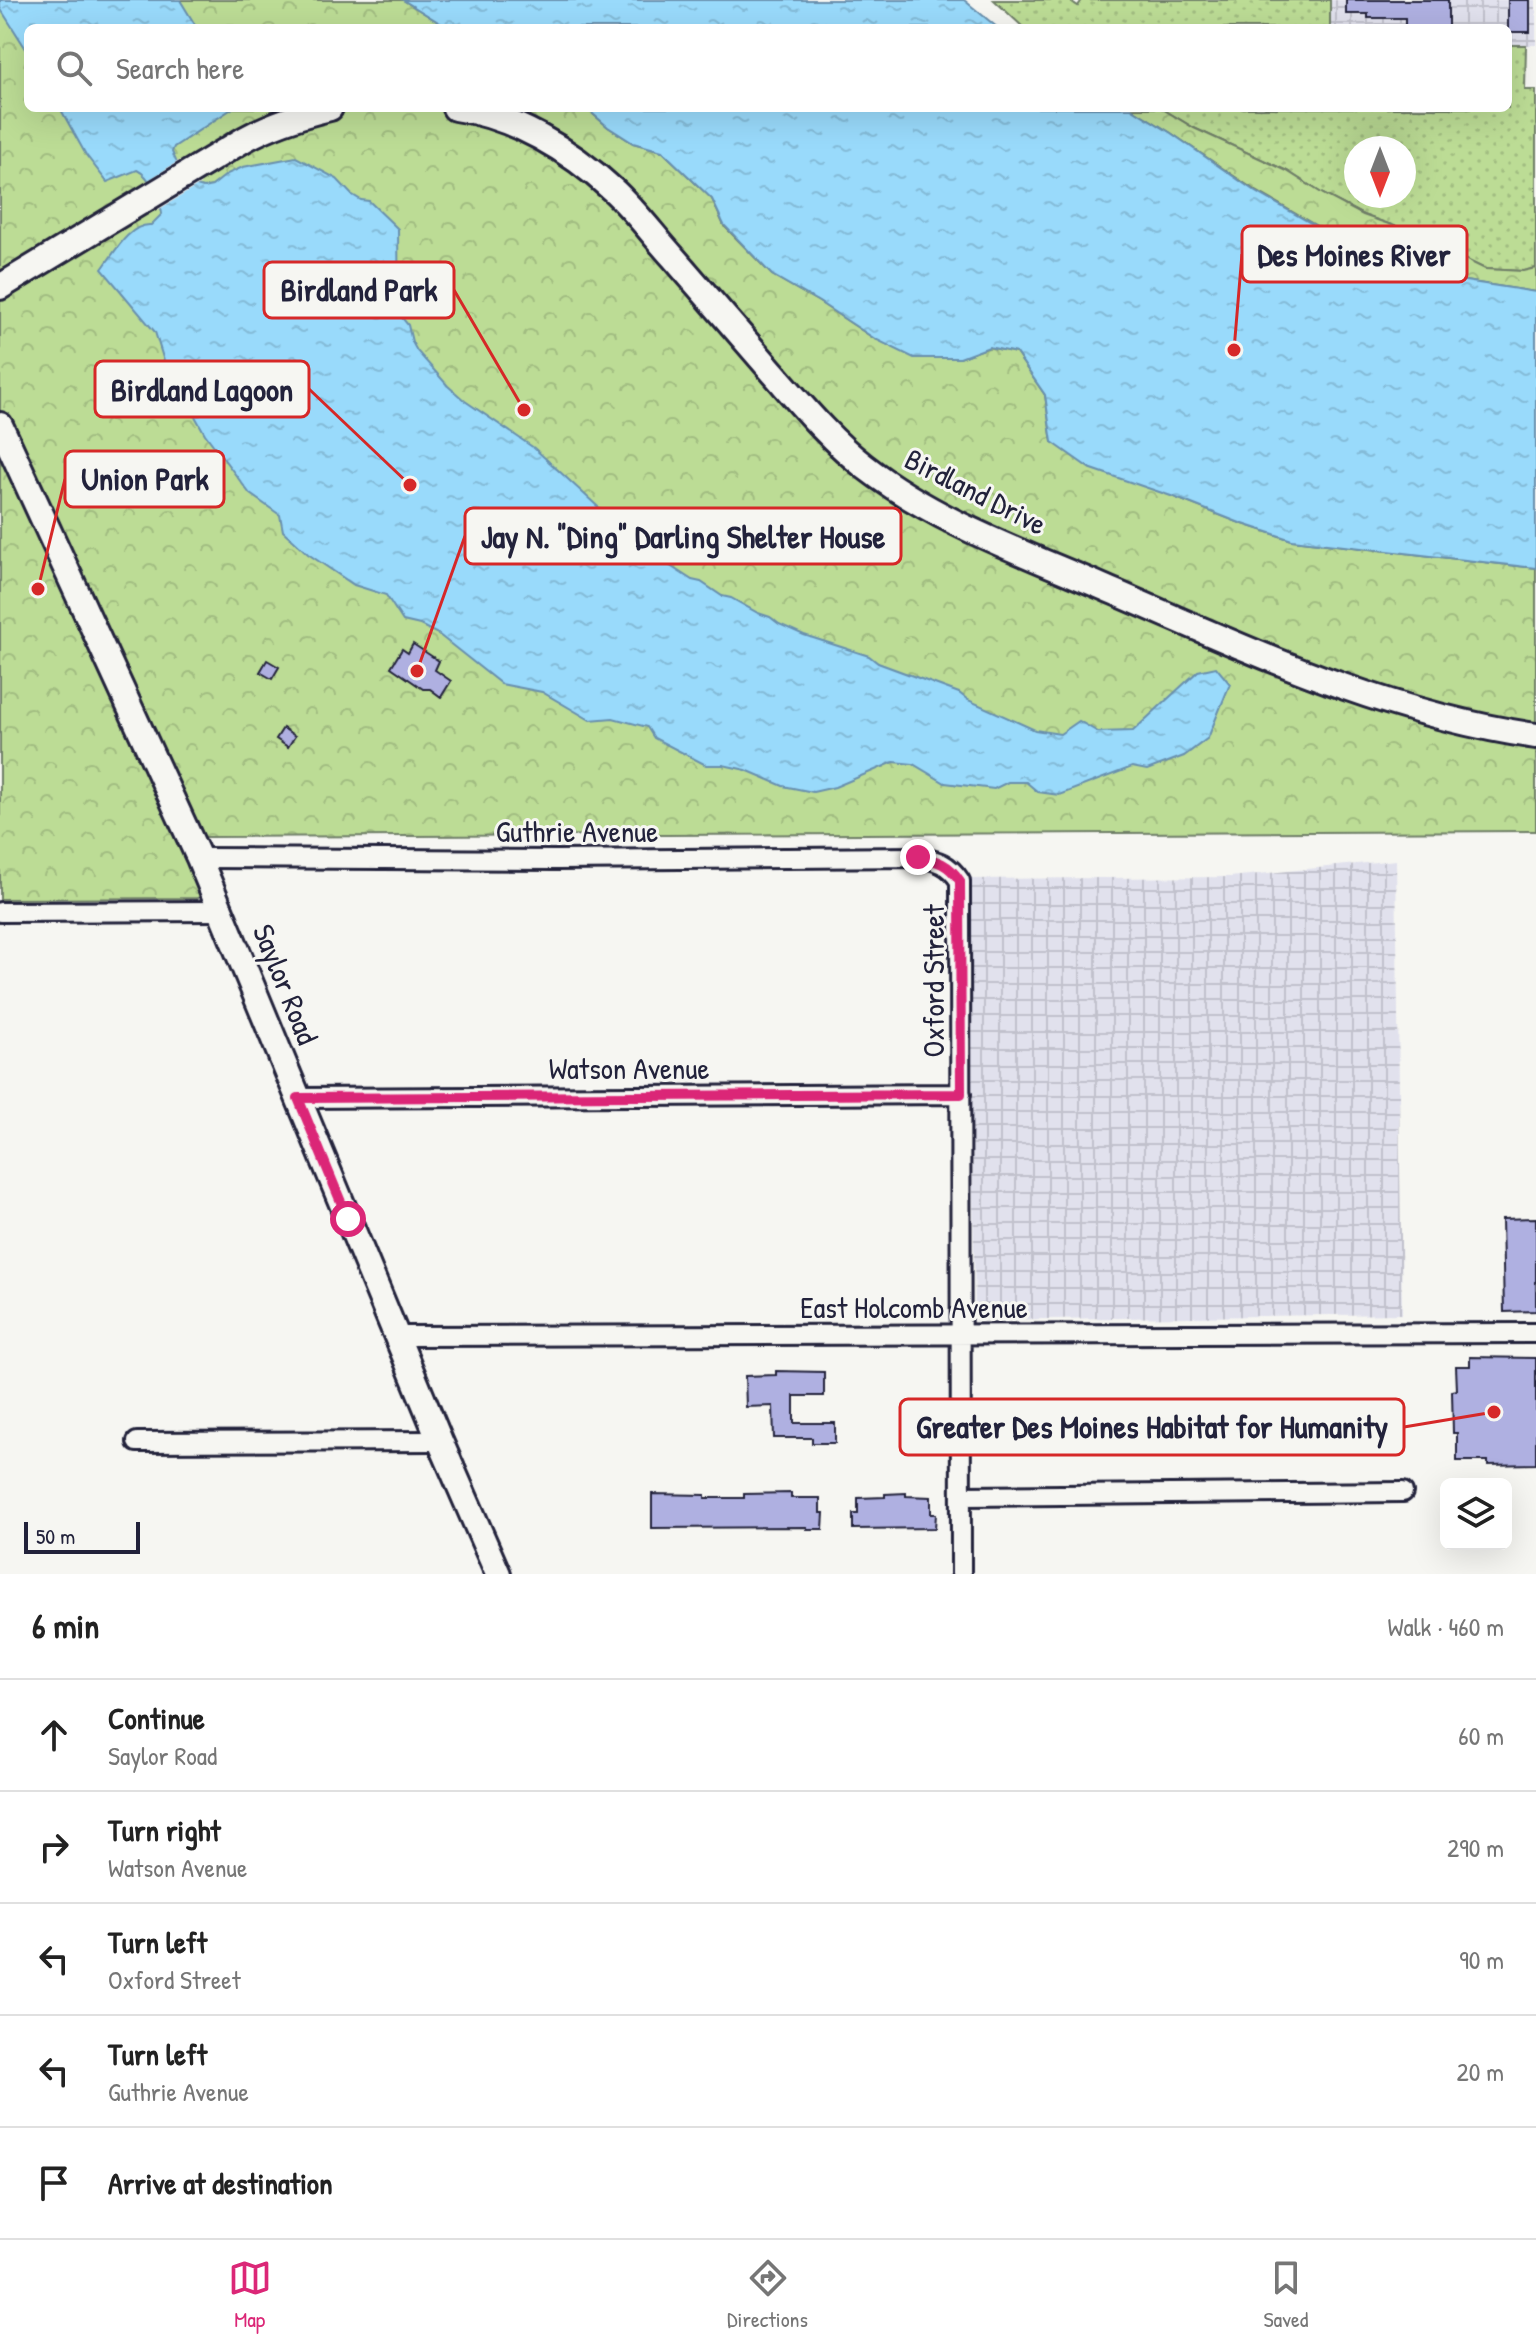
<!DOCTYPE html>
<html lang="en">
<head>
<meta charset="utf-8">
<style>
	body { margin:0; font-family:"Patrick Hand",sans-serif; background:#f6f6f6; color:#222 }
	.controls { position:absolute; right:24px; bottom:24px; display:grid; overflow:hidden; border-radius:12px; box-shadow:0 8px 32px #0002 }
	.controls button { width:72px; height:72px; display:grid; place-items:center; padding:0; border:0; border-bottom:2px solid #e0e0e0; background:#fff; color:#222; font:40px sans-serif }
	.compass { position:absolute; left:1344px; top:136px; width:72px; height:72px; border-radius:50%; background:#fff; box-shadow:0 8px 32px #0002; rotate:180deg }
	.scale { position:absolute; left:24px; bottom:20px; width:116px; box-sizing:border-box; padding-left:8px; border:4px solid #22223b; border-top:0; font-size:22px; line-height:28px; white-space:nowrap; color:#22223b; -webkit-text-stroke:6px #f6f6f2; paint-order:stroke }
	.stop { position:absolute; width:24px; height:24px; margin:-18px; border:6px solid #db2777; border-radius:50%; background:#fff }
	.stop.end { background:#db2777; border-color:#fff; box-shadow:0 2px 8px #0008 }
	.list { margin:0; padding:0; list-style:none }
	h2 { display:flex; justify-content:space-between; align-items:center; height:104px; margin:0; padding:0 32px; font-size:34px }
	h2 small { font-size:26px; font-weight:400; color:#767676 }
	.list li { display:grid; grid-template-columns:52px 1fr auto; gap:24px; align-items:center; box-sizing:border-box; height:112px; padding:0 32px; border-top:2px solid #e0e0e0 }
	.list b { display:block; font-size:30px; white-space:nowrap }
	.list p { margin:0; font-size:26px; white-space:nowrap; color:#767676 }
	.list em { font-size:26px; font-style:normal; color:#767676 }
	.icon { flex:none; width:44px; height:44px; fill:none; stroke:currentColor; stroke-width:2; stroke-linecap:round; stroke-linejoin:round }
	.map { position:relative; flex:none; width:1536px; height:1574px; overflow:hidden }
	.search { position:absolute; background:#fff; box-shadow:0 8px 32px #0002; left:24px; right:24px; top:24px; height:88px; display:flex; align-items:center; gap:20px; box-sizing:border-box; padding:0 28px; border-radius:12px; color:#767676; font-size:30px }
	.sheet { height:664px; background:#fff }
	nav { display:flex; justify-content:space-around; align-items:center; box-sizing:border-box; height:112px; border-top:2px solid #e0e0e0; background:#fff; font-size:22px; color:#767676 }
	nav a { display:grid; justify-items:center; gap:4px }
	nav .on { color:#db2777 }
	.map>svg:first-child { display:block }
</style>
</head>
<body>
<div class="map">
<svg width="1536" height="1574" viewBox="0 0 1536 1574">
	<defs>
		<pattern id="industrial-grid" width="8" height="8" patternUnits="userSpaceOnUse" patternTransform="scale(2)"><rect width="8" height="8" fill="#e1e1ed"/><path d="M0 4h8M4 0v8" fill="none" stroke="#c1c1cc"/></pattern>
		<pattern id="grass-dots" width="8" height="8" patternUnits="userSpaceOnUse" patternTransform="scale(2)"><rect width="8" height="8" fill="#bcdc95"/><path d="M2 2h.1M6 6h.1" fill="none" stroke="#a1bc81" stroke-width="1.8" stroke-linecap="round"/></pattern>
		<pattern id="forest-crowns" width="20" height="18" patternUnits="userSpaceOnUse" patternTransform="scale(2)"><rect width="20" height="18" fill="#bcdc95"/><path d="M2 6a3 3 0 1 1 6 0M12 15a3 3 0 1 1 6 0" fill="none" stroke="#a1bc81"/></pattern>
		<pattern id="water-ripples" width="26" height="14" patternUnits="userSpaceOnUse" patternTransform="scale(2)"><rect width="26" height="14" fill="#99dafb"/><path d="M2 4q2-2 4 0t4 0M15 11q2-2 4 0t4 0" fill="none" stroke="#84bbd8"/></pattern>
	</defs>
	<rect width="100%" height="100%" fill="#f6f6f2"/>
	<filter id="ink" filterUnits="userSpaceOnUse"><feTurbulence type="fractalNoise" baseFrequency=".0125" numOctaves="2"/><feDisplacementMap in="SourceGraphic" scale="16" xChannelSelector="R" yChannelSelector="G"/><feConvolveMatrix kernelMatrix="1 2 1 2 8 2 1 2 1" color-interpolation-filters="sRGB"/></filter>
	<g filter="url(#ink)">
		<!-- industrial -->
		<path fill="url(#industrial-grid)" d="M1330,0H1536V45H1508V28H1330Z
			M1396,860L1402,1314L975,1320L968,879L1230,877Z"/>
		<!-- grass -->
		<path fill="url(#grass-dots)" stroke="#6f7f68" stroke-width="2" fill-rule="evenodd" d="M994,0H1069L1078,6L1082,0H1330V28H1024Z
			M1508,45H1526L1525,90H1536V268L1523,271L1485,269L1403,229L1363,215L1323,194L1287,171L1194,128L1161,108H1508ZM1356,148H1404V196H1356Z"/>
		<!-- forest -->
		<path fill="url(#forest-crowns)" stroke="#6f7f68" stroke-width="2" d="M0,0H403L448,28H28V108H586L608,127L633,143L662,151L712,199L724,226L772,275L819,302L875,339L960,358L989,347L1016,353L1045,395L1052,442L1174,497L1240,523L1292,540L1536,568V831L206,837L192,843L204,892L198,898L0,899Z
			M1131,108H1161L1194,128L1287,171L1323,194L1363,215L1403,229L1485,269L1523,271L1536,268V292L1426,275L1358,250L1253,189L1171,133Z"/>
		<!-- water -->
		<path fill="url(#water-ripples)" stroke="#6990ae" stroke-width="2" d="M0,0H180L197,28H28V52L0,8Z
			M403,0H964L998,28H448Z
			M60,108H233L174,147L172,152L176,161L196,186L203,188L212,186L227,174L243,167L296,157L337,179L351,194L361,200L369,201L398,229L399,314L408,325L412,342L417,351L448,386L465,401L534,448L644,549L692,580L701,582L722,596L731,598L758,613L770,617L779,624L804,635L869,656L878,663L959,693L968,700L1035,730L1060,734L1079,721L1098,732L1133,731L1198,671L1216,667L1230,684L1208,738L1184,756L1147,770L1132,767L1059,795L1038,792L1026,782H1008L994,789L945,783L913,764L894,762L835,787L813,792L783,786L746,770L723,765H706L654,738L647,727L613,718L590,720L542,692L501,684L438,634L420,625L403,621L386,595L354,585L308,554L283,531L280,515L250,494L205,434L164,361L155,332L102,269C114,253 130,223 151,225L162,214C160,199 150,176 137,170L107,182L86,155Z
			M586,108H1131L1171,133L1253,190L1358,250L1426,275L1536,292V568L1292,540L1240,523L1174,497L1089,468L1052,442L1045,395L1016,353L989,347L960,358H914L875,339L819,302L772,275L724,225L712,199L662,151L633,143L608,127Z"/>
		<!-- pier -->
		<path fill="#f6f6f2" d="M180,160L201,184L158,210L145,182Z"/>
		<!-- building -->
		<path fill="#afb0e1" stroke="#22223b" stroke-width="2" d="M1346,0H1448V28H1405V18H1368V14H1346Z
			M1508,0H1530V32H1508Z
			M413,644L439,661L435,670L451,681L441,697L430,689H423L391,667L402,649L408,653Z
			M267,660L279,667L272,679L260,672Z
			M283,728L295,736L288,747L276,739Z
			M1536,1218V1311L1504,1312L1502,1219Z
			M1470,1357L1536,1358V1464L1488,1465V1461H1457V1433H1453L1452,1391L1457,1390L1456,1366H1470Z
			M776,1371L824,1372V1396H794V1423H835V1443H812V1438H774L773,1406L746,1407L745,1376L776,1375Z
			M791,1493V1498H820V1513H824L823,1529H807V1527L652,1528V1494L705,1495V1498H744V1494Z
			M906,1493V1496L931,1497V1514H936L935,1528L853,1529V1514H858V1498L885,1497V1494Z"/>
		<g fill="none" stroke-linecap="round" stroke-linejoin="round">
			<!-- street casing -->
			<g stroke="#22223b" stroke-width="24">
				<path id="street" d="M199,858L557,860L918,857C937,860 949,864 960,881L961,1574
					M0,912L221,911
					M298,1098L961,1094
					M397,1336L1536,1333
					M137,1442L440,1441
					M962,1496L1403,1492"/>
			</g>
			<!-- secondary casing -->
			<g stroke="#22223b" stroke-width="30">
				<path id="secondary" d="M455,108C514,116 570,150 613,190C635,210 653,235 673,257C705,294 738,332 770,369C800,403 828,438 864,466C936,522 1022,552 1105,588C1245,648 1383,714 1536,736
					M0,287L245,139C272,124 300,115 330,108
					M0,425L199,858L440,1441L498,1574"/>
			</g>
			<!-- street -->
			<use href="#street" stroke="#f6f6f2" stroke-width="18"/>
			<!-- secondary -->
			<use href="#secondary" stroke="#f6f6f2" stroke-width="24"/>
		</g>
	</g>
	<g fill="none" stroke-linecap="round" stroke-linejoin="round" filter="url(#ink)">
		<!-- route -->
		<path stroke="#db2777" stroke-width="10" d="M348,1219L298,1098L961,1094L960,881C949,864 937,860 918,857"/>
	</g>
	<g text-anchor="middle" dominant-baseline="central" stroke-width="6" stroke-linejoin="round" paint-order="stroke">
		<!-- street labels -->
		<g font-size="30" fill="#22223b" stroke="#f6f6f2">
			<text transform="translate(976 491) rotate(27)">Birdland Drive</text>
			<text x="577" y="831">Guthrie Avenue</text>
			<text transform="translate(933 981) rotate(-90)">Oxford Street</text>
			<text transform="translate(286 984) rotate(68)">Saylor Road</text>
			<text x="629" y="1068">Watson Avenue</text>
			<text x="914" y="1307">East Holcomb Avenue</text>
		</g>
	</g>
	<!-- callouts -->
	<path fill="none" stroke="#d62828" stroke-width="3" d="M1234 350L1242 254M524 410L454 290M410 485L309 389M38 589L65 479M417 671L465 536M1494 1412L1404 1427"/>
	<g fill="#d62828" stroke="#f6f6f2" stroke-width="3">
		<circle cx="1234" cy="350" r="8"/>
		<circle cx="524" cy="410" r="8"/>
		<circle cx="410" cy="485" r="8"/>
		<circle cx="38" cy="589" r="8"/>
		<circle cx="417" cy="671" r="8"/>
		<circle cx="1494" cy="1412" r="8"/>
	</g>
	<g fill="#f6f6f2" stroke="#d62828" stroke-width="3">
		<rect x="1242" y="226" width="225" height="56" rx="8"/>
		<rect x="264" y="262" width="190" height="56" rx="8"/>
		<rect x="95" y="361" width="214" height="56" rx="8"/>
		<rect x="65" y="451" width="159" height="56" rx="8"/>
		<rect x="465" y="508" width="436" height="56" rx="8"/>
		<rect x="900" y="1399" width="504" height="56" rx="8"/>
	</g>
	<g font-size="32" text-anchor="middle" font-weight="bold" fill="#22223b">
		<text x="1354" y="266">Des Moines River</text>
		<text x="359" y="301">Birdland Park</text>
		<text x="202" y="401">Birdland Lagoon</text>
		<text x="145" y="490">Union Park</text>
		<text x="683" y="548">Jay N. "Ding" Darling Shelter House</text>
		<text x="1152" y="1438">Greater Des Moines Habitat for Humanity</text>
	</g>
</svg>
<div class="controls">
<button><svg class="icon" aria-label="layers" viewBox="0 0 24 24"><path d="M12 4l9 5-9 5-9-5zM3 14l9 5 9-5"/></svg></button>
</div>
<svg class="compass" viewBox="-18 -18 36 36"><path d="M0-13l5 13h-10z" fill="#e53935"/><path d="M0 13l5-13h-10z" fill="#767676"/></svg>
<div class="scale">50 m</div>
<div class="stop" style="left:348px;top:1219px"></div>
<div class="stop end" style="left:918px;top:857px"></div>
<div class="search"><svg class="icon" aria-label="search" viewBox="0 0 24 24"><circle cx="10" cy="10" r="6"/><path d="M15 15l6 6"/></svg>Search here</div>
</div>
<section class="sheet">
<h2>6 min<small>Walk · 460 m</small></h2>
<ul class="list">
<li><svg class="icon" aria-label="ahead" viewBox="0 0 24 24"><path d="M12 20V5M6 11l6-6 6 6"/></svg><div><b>Continue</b><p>Saylor Road</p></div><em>60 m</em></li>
<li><svg class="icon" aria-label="right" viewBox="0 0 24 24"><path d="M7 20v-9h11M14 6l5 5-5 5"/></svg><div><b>Turn right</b><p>Watson Avenue</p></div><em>290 m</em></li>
<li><svg class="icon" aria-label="left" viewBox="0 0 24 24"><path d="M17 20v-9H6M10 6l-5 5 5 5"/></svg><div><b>Turn left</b><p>Oxford Street</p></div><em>90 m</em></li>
<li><svg class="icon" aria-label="left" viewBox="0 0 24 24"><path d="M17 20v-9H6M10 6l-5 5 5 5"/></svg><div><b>Turn left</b><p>Guthrie Avenue</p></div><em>20 m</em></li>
<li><svg class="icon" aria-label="arrive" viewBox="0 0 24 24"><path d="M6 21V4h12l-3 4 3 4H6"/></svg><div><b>Arrive at destination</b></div></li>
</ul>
</section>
<nav>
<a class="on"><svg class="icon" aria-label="map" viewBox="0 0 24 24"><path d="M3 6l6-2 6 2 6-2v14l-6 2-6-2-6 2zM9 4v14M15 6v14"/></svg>Map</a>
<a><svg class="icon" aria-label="directions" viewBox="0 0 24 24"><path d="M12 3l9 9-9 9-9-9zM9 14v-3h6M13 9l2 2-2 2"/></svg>Directions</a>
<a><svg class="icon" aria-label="saved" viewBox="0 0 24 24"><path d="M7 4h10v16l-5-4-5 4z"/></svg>Saved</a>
</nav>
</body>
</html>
